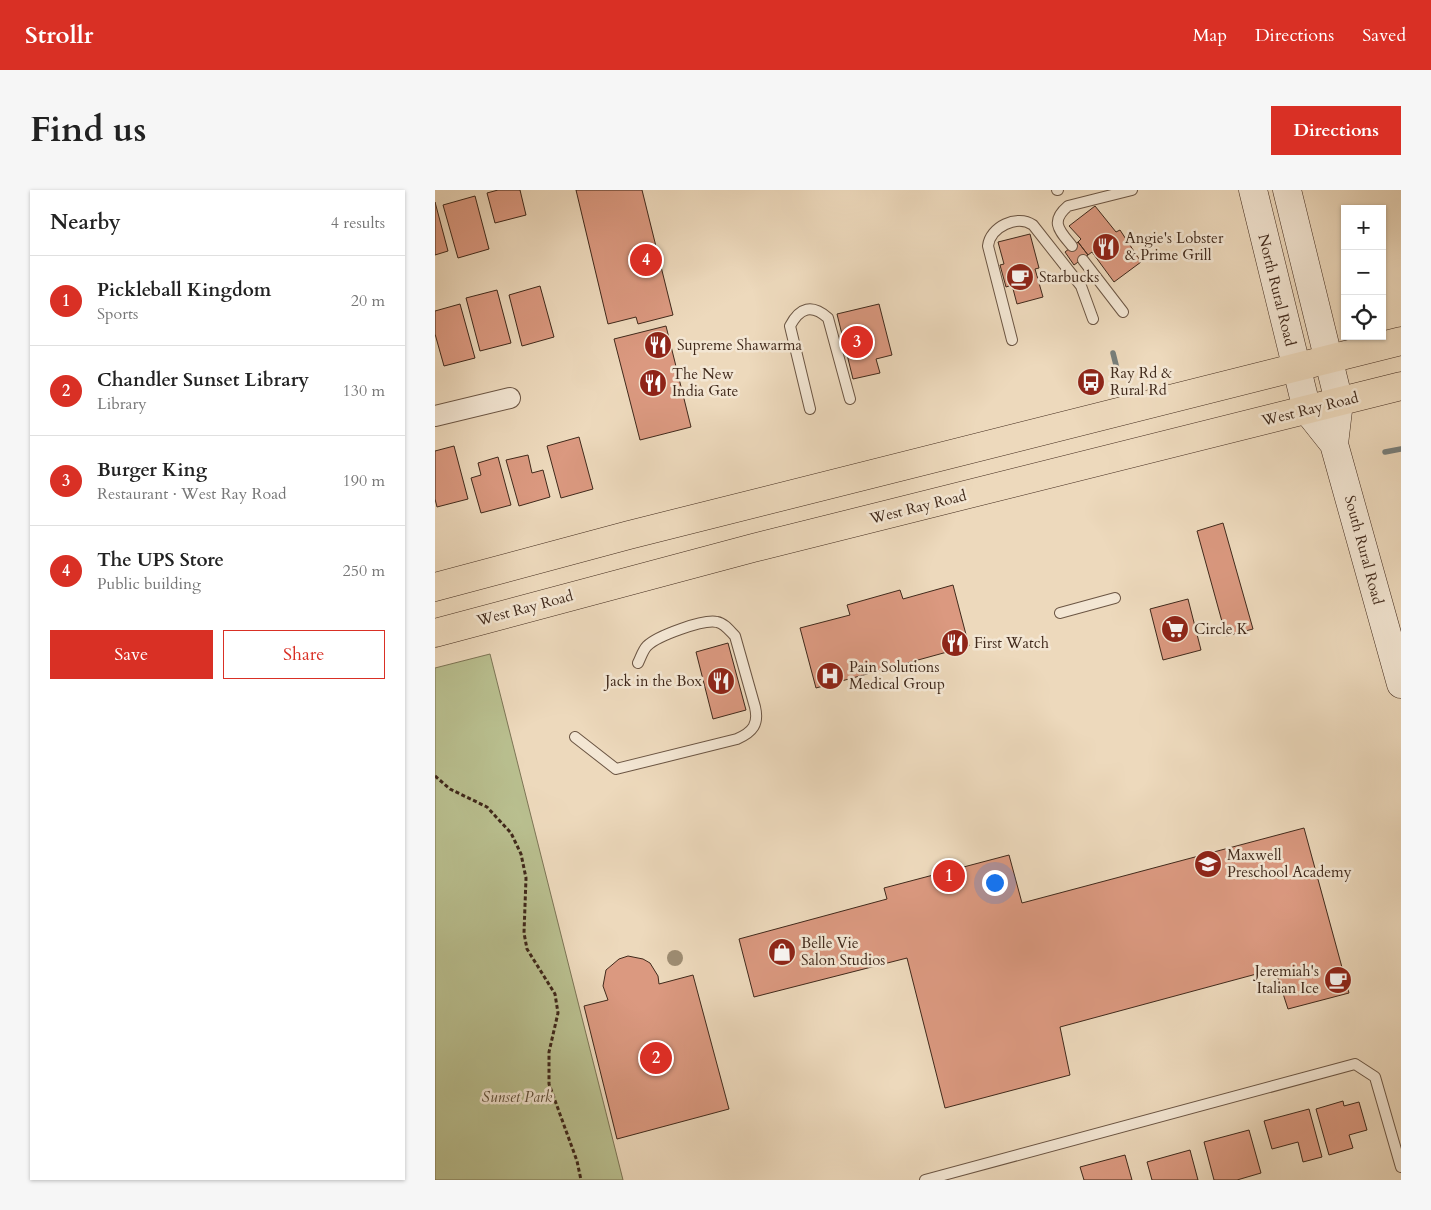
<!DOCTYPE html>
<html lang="en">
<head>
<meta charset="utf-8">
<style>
	body { margin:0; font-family:Cardo,serif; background:#f6f6f6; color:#222 }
	.controls { position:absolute; right:15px; top:15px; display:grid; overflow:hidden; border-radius:0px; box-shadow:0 1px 4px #0004 }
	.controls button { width:45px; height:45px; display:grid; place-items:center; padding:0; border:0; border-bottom:1px solid #e0e0e0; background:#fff; color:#222; font:25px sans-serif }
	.you { position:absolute; left:559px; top:692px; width:18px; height:18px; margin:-12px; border:4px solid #fff; border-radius:50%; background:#1a73e8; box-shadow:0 0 0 8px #1a73e833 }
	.badge { display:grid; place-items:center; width:32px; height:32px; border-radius:50%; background:#d93025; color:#fff; font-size:16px; font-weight:700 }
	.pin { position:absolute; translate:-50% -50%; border:2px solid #fff; box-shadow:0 1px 5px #0006 }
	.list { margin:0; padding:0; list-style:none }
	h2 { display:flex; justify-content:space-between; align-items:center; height:65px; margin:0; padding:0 20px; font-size:21px }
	h2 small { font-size:16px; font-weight:400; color:#767676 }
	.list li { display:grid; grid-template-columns:32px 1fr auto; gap:15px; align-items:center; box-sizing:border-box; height:90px; padding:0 20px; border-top:1px solid #e0e0e0 }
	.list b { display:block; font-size:19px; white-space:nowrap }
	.list p { margin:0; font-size:16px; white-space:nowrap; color:#767676 }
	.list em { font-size:16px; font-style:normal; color:#767676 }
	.actions { display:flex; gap:10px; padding:15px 20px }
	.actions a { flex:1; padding:11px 0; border:1px solid #d93025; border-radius:0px; text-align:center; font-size:18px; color:#d93025 }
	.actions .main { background:#d93025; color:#fff }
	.icon { flex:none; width:28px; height:28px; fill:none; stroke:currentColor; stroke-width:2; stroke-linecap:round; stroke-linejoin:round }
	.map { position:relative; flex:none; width:966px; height:990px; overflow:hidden; border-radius:0px }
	header { display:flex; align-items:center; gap:30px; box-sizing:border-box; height:70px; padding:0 25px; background:#d93025; color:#fff }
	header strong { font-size:24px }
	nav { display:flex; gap:28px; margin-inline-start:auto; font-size:18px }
	.intro { display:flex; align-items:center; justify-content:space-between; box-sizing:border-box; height:120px; padding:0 30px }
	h1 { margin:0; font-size:35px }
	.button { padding:12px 22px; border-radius:0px; background:#d93025; color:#fff; font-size:18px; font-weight:700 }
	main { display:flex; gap:30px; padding:0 30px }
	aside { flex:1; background:#fff; border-radius:0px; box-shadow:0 1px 4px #0004 }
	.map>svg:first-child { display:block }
</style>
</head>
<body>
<header>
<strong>Strollr</strong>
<nav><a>Map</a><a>Directions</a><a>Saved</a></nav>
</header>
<div class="intro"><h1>Find us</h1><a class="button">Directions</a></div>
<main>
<aside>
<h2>Nearby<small>4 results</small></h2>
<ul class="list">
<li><span class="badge">1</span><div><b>Pickleball Kingdom</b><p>Sports</p></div><em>20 m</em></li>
<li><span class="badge">2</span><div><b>Chandler Sunset Library</b><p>Library</p></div><em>130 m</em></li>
<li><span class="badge">3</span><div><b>Burger King</b><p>Restaurant · West Ray Road</p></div><em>190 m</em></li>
<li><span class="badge">4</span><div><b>The UPS Store</b><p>Public building</p></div><em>250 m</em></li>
</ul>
<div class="actions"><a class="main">Save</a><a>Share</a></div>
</aside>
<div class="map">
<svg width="966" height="990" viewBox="0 0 966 990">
	<rect width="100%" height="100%" fill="#edd9bc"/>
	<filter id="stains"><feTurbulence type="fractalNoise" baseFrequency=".004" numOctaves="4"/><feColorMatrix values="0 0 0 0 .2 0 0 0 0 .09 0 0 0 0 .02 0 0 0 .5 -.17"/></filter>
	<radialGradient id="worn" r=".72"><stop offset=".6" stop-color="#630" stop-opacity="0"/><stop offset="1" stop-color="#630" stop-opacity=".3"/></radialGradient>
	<!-- green -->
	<path fill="#b9bf8f" stroke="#7c7455" d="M55,464L188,990H0V478Z"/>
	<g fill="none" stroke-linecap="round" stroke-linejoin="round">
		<!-- stream -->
		<path stroke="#787f7b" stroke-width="5.5" d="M678,163L684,187
			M950,262L966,259"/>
	</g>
	<!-- building -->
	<path fill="#db9980" stroke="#40291b" d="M63,0H85L91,25L60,33L52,3Z
		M141,0H207L238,125L203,134L201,127L173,134Z
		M40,6L54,59L23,68L8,15Z
		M0,12L13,61L0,65Z
		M660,16L681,42L685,40L706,72L679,92L657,62L653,65L643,52L646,49L634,36Z
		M595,44L604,78L600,79L608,107L582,114L577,95L571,97L565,75L569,74L563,52Z
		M643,52L653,65L639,75L630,62Z
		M105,96L119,147L87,156L74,105Z
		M62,100L76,153L45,161L31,108Z
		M25,114L40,168L9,176L0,144V121Z
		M444,114L457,165L441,169L445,183L418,189L402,124Z
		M231,136L256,237L205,250L179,149Z
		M144,247L158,299L126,308L112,256Z
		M19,256L33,309L2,317L0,309V261Z
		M93,265L97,283L108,280L115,307L84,316L71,270Z
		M63,267L76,315L46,323L36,288L46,285L43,273Z
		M788,333L818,439L791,446L762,341Z
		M518,395L534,456L381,498L365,438L415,425L412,415L465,400L468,409Z
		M753,409L766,460L728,470L715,419Z
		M293,453L311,520L278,529L261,462Z
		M869,638L914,803L853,819L840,779L625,837L635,885L510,918L472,768L319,807L304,749L452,709L449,698L574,665L587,713Z
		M193,766L208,769L215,773L223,786L224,794L258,785L294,919L182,949L149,816L173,810L168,796L171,780L184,769Z
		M908,911L909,916L924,912L932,940L914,945L918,958L894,965L881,919Z
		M874,919L887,967L868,972L863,952L837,959L829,931Z
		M814,940L826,983L802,990H779L769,952Z
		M755,960L763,990H717L712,972Z
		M690,965L697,990H649L645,977Z"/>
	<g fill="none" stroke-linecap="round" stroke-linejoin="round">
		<!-- lane casing -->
		<g stroke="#6b5543" stroke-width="12">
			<path id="lane" d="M622,0H623
				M637,56C625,41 614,32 633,16L697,0
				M648,70L688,122
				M577,150L553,56C555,37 582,24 598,35L646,96L658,129
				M375,219L355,136C365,117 377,114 393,128L415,209
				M625,423L680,408
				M140,547L181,579L302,549C318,542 324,534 320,517L300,446C295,441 289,433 282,432C268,429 222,446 212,456C208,460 206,467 203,473
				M490,990L920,874L940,887L966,977"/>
		</g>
		<!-- street casing -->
		<g stroke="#6b5543" stroke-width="22">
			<path id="street" d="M0,226L75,208"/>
		</g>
		<!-- secondary casing -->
		<g stroke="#40291b" stroke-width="29">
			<path id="secondary" d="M818,0L872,220L899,254
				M852,0L904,212L899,254L966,494"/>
		</g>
		<!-- primary casing -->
		<g stroke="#40291b" stroke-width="29">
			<path id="primary" d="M0,397L194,345L966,151
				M0,443L318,358L966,196"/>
		</g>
		<!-- path -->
		<path stroke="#40291b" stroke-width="3" stroke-dasharray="4 2.5" stroke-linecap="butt" d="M0,586L15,599L52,617L76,643L86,664L91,688L89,743L92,759L120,804L123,823L114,862V894L142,971L146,990"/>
		<!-- lane -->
		<use href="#lane" stroke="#f3e6d3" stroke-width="10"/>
		<!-- street -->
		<use href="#street" stroke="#f3e6d3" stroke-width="20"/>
		<!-- secondary -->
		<use href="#secondary" stroke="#f3e6d3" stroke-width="28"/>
		<!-- primary -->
		<use href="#primary" stroke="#edd9bc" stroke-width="28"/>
	</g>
	<!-- trees -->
	<circle fill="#9e8d73" cx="240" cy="768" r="8"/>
	<!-- icons -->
	<defs>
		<g id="restaurant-disc" transform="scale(1.4375)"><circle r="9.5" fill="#8f2418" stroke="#f3e6d3"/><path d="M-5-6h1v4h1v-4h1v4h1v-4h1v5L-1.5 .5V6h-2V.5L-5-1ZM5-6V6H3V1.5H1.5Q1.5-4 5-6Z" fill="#fff"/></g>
		<g id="cafe-disc" transform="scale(1.4375)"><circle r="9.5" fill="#8f2418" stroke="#f3e6d3"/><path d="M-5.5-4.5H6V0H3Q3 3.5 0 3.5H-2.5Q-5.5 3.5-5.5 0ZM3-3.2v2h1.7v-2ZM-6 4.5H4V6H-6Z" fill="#fff"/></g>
		<g id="bus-disc" transform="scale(1.4375)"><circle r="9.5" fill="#8f2418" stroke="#f3e6d3"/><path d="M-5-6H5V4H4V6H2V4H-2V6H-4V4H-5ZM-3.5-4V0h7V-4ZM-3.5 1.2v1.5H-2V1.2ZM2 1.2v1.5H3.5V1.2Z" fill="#fff"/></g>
		<g id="supermarket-disc" transform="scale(1.4375)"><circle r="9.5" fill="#8f2418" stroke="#f3e6d3"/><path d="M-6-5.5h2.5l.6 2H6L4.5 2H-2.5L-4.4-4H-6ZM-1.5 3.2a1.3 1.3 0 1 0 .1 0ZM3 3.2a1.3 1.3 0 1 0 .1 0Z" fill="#fff"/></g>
		<g id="hospital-disc" transform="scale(1.4375)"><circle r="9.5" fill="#8f2418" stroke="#f3e6d3"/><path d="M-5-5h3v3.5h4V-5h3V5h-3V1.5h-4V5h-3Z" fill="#fff"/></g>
		<g id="school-disc" transform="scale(1.4375)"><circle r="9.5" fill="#8f2418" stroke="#f3e6d3"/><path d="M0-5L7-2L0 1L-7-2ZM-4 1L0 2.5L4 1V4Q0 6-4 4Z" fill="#fff"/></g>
		<g id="shop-disc" transform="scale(1.4375)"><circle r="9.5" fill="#8f2418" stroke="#f3e6d3"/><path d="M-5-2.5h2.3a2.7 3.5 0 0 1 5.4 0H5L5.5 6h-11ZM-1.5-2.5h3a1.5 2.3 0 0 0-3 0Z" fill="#fff"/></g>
	</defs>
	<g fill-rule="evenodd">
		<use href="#restaurant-disc" x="671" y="57"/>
		<use href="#cafe-disc" x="585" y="87"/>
		<use href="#restaurant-disc" x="223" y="155"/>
		<use href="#bus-disc" x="656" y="192"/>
		<use href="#restaurant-disc" x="218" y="193"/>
		<use href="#supermarket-disc" x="740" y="439"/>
		<use href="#restaurant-disc" x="520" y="453"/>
		<use href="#hospital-disc" x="395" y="486"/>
		<use href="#restaurant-disc" x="286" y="491"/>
		<use href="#school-disc" x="773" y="674"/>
		<use href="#shop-disc" x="347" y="762"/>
		<use href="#cafe-disc" x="903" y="790"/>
	</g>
	<g text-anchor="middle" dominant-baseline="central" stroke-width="5" stroke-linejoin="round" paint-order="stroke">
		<!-- poi labels -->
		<g font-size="15" fill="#40291b" stroke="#f3e6d3" text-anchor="start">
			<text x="690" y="48">Angie's Lobster<tspan x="690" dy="17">&amp; Prime Grill</tspan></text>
			<text x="604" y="87">Starbucks</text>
			<text x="242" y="155">Supreme Shawarma</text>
			<text x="675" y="183">Ray Rd &amp;<tspan x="675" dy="17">Rural Rd</tspan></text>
			<text x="237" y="184">The New<tspan x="237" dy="17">India Gate</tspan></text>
			<text x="759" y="439">Circle K</text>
			<text x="539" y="453">First Watch</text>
			<text x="414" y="477">Pain Solutions<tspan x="414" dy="17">Medical Group</tspan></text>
			<text x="267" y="491" text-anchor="end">Jack in the Box</text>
			<text x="792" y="665">Maxwell<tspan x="792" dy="17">Preschool Academy</tspan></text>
			<text x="366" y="753">Belle Vie<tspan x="366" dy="17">Salon Studios</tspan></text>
			<text x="884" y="781" text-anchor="end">Jeremiah's<tspan x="884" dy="17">Italian Ice</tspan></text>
		</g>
		<!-- street labels -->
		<g font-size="15" fill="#40291b" stroke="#f3e6d3">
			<text transform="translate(842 100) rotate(76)">North Rural Road</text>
			<text transform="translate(875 219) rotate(-14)">West Ray Road</text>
			<text transform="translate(483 317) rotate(-14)">West Ray Road</text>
			<text transform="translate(929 360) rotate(75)">South Rural Road</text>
			<text transform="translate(90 418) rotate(-15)">West Ray Road</text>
		</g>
		<!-- park labels -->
		<g font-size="15" font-style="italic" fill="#5e4e38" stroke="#f3e6d3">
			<text x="82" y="907">Sunset Park</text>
		</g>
	</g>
	<rect width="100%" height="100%" filter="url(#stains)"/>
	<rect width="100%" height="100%" fill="url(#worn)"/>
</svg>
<div class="controls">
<button>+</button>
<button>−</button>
<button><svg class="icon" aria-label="locate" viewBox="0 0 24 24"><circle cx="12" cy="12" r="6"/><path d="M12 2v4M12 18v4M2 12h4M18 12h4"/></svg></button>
</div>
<div class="you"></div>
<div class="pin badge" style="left:514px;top:686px">1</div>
<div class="pin badge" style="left:221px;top:868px">2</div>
<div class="pin badge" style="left:422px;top:152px">3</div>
<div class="pin badge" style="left:211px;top:70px">4</div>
</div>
</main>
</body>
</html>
